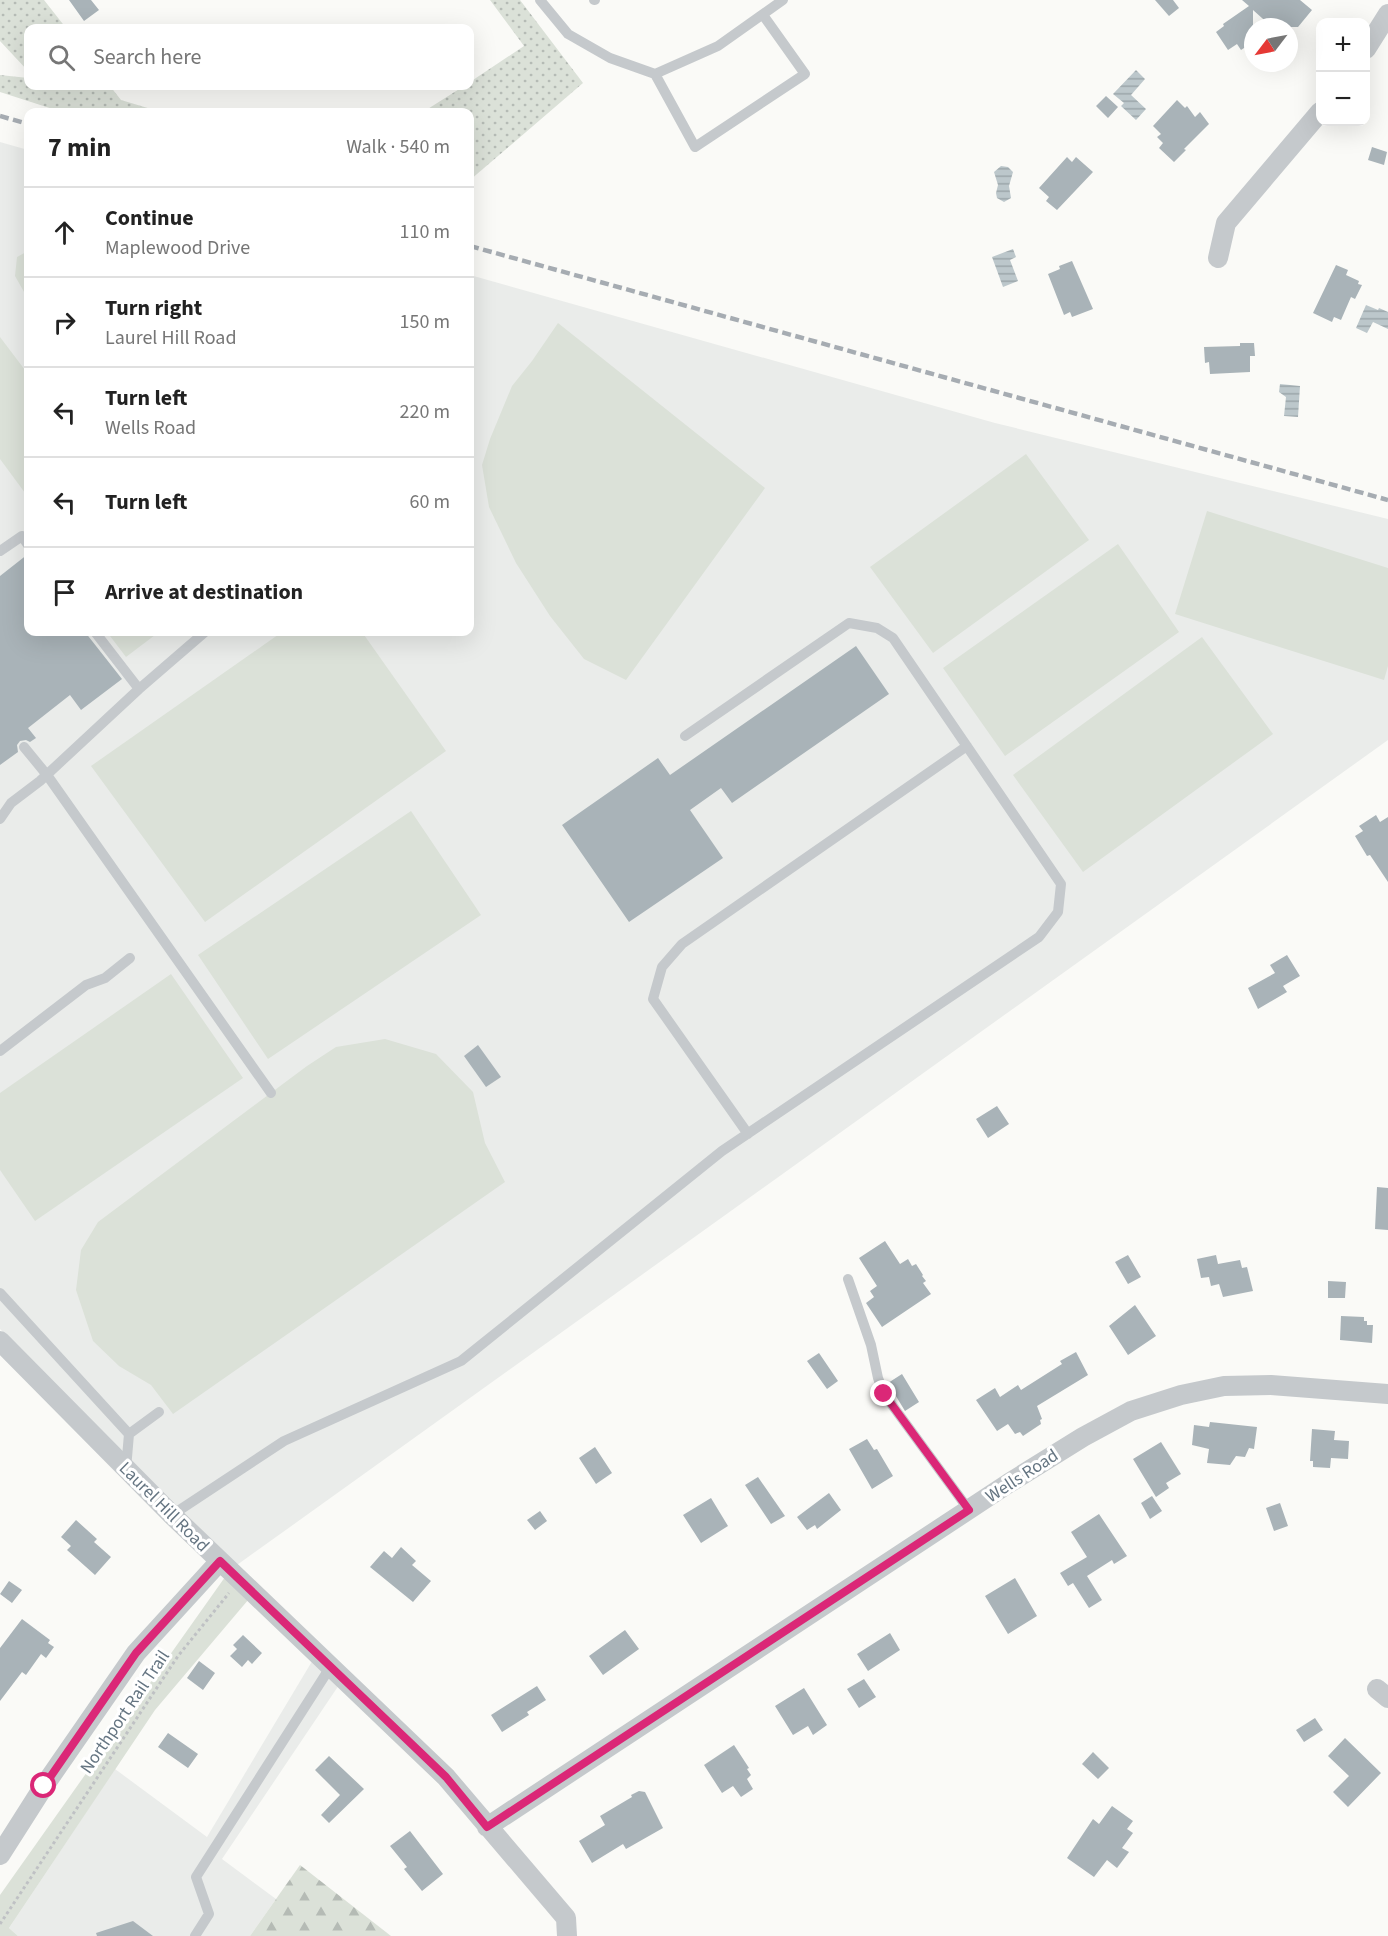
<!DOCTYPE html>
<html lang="en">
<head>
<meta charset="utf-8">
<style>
	body { margin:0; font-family:"Source Sans 3",sans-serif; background:#f2f2f2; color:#222 }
	.controls { position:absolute; right:18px; top:18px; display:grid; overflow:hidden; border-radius:12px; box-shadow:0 6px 24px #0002 }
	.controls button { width:54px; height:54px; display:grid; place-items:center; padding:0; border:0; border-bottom:2px solid #e0e0e0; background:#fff; color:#222; font:30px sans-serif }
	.compass { position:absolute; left:1244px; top:18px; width:54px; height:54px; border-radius:50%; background:#fff; box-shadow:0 6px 24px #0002; rotate:238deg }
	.stop { position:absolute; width:18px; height:18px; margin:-14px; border:4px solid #db2777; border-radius:50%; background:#fff }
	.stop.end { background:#db2777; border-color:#fff; box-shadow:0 2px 6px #0008 }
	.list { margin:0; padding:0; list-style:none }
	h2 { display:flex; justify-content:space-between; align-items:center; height:78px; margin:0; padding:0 24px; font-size:26px }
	h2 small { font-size:20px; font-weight:400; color:#767676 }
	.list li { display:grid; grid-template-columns:39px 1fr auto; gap:18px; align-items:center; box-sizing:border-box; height:90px; padding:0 24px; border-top:2px solid #e0e0e0 }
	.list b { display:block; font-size:22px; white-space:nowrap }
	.list p { margin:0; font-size:20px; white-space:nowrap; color:#767676 }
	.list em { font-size:20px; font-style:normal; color:#767676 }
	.icon { flex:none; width:33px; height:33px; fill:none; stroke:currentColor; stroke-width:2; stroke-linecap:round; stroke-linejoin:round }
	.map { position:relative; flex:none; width:1388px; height:1936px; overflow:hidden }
	.search { position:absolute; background:#fff; box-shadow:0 6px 24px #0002; left:24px; top:24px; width:450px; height:66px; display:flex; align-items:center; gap:15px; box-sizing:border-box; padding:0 21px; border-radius:12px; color:#767676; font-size:22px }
	.panel { position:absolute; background:#fff; box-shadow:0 6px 24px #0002; left:24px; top:108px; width:450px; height:528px; border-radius:12px }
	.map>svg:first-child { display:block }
</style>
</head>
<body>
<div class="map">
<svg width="1388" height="1936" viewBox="0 0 1388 1936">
	<defs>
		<pattern id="grass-dots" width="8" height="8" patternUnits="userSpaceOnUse" patternTransform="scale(1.5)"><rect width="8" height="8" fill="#dbe1d8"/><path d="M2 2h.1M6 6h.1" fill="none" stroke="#b5bbb5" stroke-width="1.8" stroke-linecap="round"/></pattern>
		<pattern id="forest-firs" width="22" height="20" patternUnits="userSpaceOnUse" patternTransform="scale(1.5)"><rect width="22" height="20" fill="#dbe1d8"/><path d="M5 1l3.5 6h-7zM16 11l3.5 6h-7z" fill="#b5bbb5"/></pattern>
		<pattern id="water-rules" width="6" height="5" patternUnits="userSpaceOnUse" patternTransform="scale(1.5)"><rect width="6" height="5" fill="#bcc7cb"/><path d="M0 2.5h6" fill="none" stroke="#9ca6aa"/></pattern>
	</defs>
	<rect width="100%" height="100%" fill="#fafaf7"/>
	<!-- built -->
	<path fill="#eaecea" d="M0,142L28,150V632H470V275L995,423L1388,519V740L230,1570L0,1329Z
		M314,1658L339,1685L222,1859L276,1899L250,1936H18L9,1928L115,1769L207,1837Z"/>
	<!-- grass -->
	<path fill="url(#grass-dots)" d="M0,0H44L66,28H28V71L0,41Z
		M490,0H520L583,83L470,180V112H423L464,86H470V82L524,46Z
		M0,75L28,78V86H110L121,100L161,112H62L0,92Z"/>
	<!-- forest -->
	<path fill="url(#forest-firs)" d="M300,1865L391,1936H250Z"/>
	<!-- green -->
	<path fill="#dbe1d8" d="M28,251V250V299L15,276L17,257Z
		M558,323L765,488L626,680L584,659L550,616L516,563L489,507L482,465L490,439L512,386L532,361Z
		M0,337L28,374V497L0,459Z
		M1026,454L1089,540L933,653L870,567Z
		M1207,511L1388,568V666L1384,680L1175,614Z
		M1118,544L1179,632L1005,756L943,668Z
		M107,632H159L126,657Z
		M282,632H362L446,751L205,922L91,766Z
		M1202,637L1273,734L1083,872L1013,775Z
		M411,811L481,915L268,1059L198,955Z
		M171,974L243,1078L35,1221L0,1170V1093Z
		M385,1039L436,1054L473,1092L485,1143L505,1182L173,1414L151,1385L119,1366L93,1341L76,1290L81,1250L98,1222L307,1066L336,1047Z
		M230,1570L254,1593L155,1710L9,1928L18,1936H0V1895Z"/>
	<!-- water -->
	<path fill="url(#water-rules)" d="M1136,70L1145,79L1131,95L1146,109L1136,120L1121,106L1124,103L1113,94Z
		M1001,166L1008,167L1013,172L1009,186L1011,198L1004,202L997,198L996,193L998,185L994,172Z
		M1013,249L1016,257L1010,260L1018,281L1003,287L992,257Z
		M1366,305L1378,310L1379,308L1388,312V329L1373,322L1367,333L1356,328Z
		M1280,384L1300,386L1298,417L1284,416L1286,397L1279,392Z"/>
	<!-- building -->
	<path fill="#a9b3b8" d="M69,0H91L99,10L84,21Z
		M1155,0H1173L1179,8L1169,16Z
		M1242,0H1300L1312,10L1298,27H1272L1253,10V42L1241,50L1237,44L1228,50L1216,32L1224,26L1223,24L1249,6Z
		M1106,96L1118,107L1108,118L1096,106Z
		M1177,100L1185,108L1187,106L1195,117L1200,112L1209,124L1184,149L1186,150L1174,162L1159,148L1163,143L1157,137L1161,134L1153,126Z
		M1372,147L1387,152L1384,165L1368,160Z
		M1067,157L1072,162L1076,157L1093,172L1057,210L1046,201L1049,197L1039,188Z
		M1072,261L1093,309L1072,317L1070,312L1064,315L1048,274L1060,269L1059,266Z
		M1336,265L1348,270L1346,275L1359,281L1358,284L1362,285L1355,299L1351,297L1341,320L1334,317L1332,322L1313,313Z
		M1240,343H1254L1255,356H1250V372L1210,374L1209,362L1205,363L1204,347L1240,346Z
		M28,554V632H85L122,679L81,710L70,695L28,728L36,738L30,742L26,740L20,741L17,745L18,752L0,765V576Z
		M856,646L889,694L732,803L721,788L690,810L723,858L629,922L562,825L658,758L670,775Z
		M1376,815L1380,822L1388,817V882L1370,855L1367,856L1355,836L1363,831L1359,826Z
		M1287,955L1300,976L1283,986L1287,992L1258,1009L1248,988L1275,973L1270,965Z
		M478,1045L501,1077L486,1087L464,1056Z
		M997,1106L1009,1124L988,1138L976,1119Z
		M1377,1187L1388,1188V1230L1375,1229Z
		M885,1241L900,1264L908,1259L912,1266L916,1264L923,1275L922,1276L926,1281L923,1283L931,1294L882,1327L866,1303L874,1297L870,1291L877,1286L859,1258Z
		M1128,1255L1141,1277L1128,1284L1115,1262Z
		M1216,1255L1218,1264L1240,1260L1242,1268L1247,1267L1253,1291L1223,1297L1219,1284L1211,1286L1209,1277L1201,1278L1197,1259Z
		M1328,1281L1346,1282L1345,1298H1328Z
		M1135,1305L1156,1336L1128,1355L1109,1326Z
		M1341,1316L1364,1317V1321H1367V1325H1373L1372,1343L1340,1340Z
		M1076,1352L1088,1375L1037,1406L1042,1419L1040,1420L1041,1424L1023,1436L1020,1432L1015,1434L1008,1424L997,1431L976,1400L995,1388L1000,1397L1018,1385L1021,1390L1062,1364L1060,1361Z
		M819,1353L838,1381L827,1389L807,1361Z
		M902,1374L919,1402L905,1411L888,1383Z
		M1210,1422L1257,1427L1254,1449L1249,1448L1245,1457L1236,1456L1230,1465L1207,1463L1209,1449L1192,1445L1194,1425L1209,1427Z
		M1312,1429L1335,1431L1334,1440L1349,1441L1348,1459L1331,1458L1330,1468L1313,1467V1461H1310Z
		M867,1439L874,1450L877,1449L893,1476L872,1489L849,1449Z
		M1161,1442L1181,1474L1166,1483L1169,1488L1156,1497L1133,1459Z
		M595,1447L612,1473L596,1484L579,1458Z
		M758,1477L785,1516L771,1524L745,1485Z
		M829,1493L841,1510L817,1529L815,1525L807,1530L797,1517Z
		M1152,1496L1162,1511L1150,1519L1141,1503Z
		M711,1498L728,1526L701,1543L683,1515Z
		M1280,1503L1288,1526L1274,1531L1266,1508Z
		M540,1511L547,1521L535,1530L527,1520Z
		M1099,1514L1127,1556L1114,1564L1112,1560L1087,1576L1102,1600L1089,1608L1073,1583L1068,1586L1060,1573L1087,1557L1071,1532Z
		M76,1520L97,1539L94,1542L111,1557L95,1575L67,1550L71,1546L61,1537Z
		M401,1547L416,1561L412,1565L431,1581L413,1602L370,1567L384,1551L392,1558Z
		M1015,1578L1037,1616L1008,1634L985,1596Z
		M9,1581L22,1590L12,1603L0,1594Z
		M22,1619L50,1640L48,1643L54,1647L46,1658L41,1654L26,1675L22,1672L0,1701V1648Z
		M625,1630L639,1649L603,1675L589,1656Z
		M890,1633L900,1650L868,1671L857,1654Z
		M243,1635L262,1653L252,1664L248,1660L242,1667L230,1656L237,1649L233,1645Z
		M199,1661L215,1673L203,1690L187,1678Z
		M864,1679L876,1697L859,1708L847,1689Z
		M537,1686L546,1700L527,1712L529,1715L502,1732L491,1715Z
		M804,1688L827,1725L813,1735L808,1726L793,1735L775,1706Z
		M1315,1718L1323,1730L1304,1742L1296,1730Z
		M168,1733L198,1754L188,1768L158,1747Z
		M1345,1738L1381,1773L1348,1807L1333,1792L1349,1776L1328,1756Z
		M734,1745L749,1768L747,1769L751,1775L747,1779L753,1789L741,1797L733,1786L722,1793L704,1765Z
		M1093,1752L1109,1768L1098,1779L1082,1764Z
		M329,1756L364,1789L329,1823L321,1815L340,1795L315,1770Z
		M639,1791L645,1792L663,1828L626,1849L623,1844L592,1863L579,1841L605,1825L600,1816L632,1797L631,1795Z
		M1112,1806L1133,1821L1127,1829L1133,1833L1122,1848L1129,1852L1117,1868L1107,1860L1094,1877L1067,1858L1093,1819L1099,1824Z
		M410,1831L443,1874L422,1891L404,1869L407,1867L390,1846Z
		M133,1921L153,1936H97L96,1933Z"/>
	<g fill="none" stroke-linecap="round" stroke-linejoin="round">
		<!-- path -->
		<path stroke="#bfc1c4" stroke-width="3" stroke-dasharray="3 3" stroke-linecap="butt" d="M0,1924L178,1656L229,1593"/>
		<!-- lane -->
		<path stroke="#c5c9cc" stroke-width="10" d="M540,0L568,34L610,58L655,74
			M594,0H595
			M763,15L805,74L695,147L655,74L718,46L783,0
			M0,551L22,536L28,545
			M95,632L139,689
			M24,747L47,775L271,1093
			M0,819L11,803L40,781L139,689L205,632
			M0,1051L86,985L105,978L130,958
			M748,1134L653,999L662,967L682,944L967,746
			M848,1279L871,1345L878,1378L884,1394L969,1510
			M0,1293L129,1434L126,1469
			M129,1434L159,1412
			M172,1515L284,1441L461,1361L722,1151L1039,937L1058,912L1061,884L893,638L877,628L849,623L685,736
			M195,1936L209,1914L196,1877L331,1666"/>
		<!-- street -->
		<path stroke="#c5c9cc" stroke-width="20" d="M1366,49L1388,14
			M1218,258L1226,223L1320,112
			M0,1341L172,1515L446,1777L566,1918L567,1936
			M1377,1689L1388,1698
			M487,1827L1009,1483L1083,1437L1131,1411L1181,1395L1224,1386L1271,1385L1388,1394
			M0,1855L44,1786L136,1653L220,1561"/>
		<!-- rail -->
		<path stroke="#a6acb2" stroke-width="4.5" stroke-dasharray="9 4.5" stroke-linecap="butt" d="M0,116L28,124
			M470,246L1388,500"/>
	</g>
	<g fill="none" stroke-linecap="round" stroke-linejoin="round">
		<!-- route -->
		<path stroke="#db2777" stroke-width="8" d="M44,1786L136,1653L220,1561L446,1777L487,1827L969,1510L884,1394"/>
	</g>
	<g text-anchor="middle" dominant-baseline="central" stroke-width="6" stroke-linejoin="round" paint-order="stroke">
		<!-- street labels -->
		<g font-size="18" fill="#657582" stroke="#fff">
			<text transform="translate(1022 1476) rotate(-33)">Wells Road</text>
			<text transform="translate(164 1507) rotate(45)">Laurel Hill Road</text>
			<text transform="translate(125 1712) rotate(-56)">Northport Rail Trail</text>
		</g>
	</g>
</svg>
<div class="controls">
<button>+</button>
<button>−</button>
</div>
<svg class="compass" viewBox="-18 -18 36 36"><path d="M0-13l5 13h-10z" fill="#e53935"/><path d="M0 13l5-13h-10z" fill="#767676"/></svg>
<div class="stop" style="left:44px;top:1786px"></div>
<div class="stop end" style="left:884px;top:1394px"></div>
<div class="search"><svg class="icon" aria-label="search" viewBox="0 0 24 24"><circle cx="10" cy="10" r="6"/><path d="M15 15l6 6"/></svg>Search here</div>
<section class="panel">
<h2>7 min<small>Walk · 540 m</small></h2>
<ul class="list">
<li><svg class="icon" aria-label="ahead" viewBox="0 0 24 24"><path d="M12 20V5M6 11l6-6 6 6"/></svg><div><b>Continue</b><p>Maplewood Drive</p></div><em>110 m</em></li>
<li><svg class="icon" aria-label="right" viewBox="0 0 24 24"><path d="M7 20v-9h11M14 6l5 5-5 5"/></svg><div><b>Turn right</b><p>Laurel Hill Road</p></div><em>150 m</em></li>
<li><svg class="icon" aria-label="left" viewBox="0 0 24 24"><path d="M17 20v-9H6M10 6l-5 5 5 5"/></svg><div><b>Turn left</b><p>Wells Road</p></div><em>220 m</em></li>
<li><svg class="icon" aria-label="left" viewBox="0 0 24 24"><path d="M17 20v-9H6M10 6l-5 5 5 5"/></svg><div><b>Turn left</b></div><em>60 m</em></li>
<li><svg class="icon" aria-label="arrive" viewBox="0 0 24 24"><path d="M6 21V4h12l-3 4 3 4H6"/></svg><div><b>Arrive at destination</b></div></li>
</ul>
</section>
</div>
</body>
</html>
